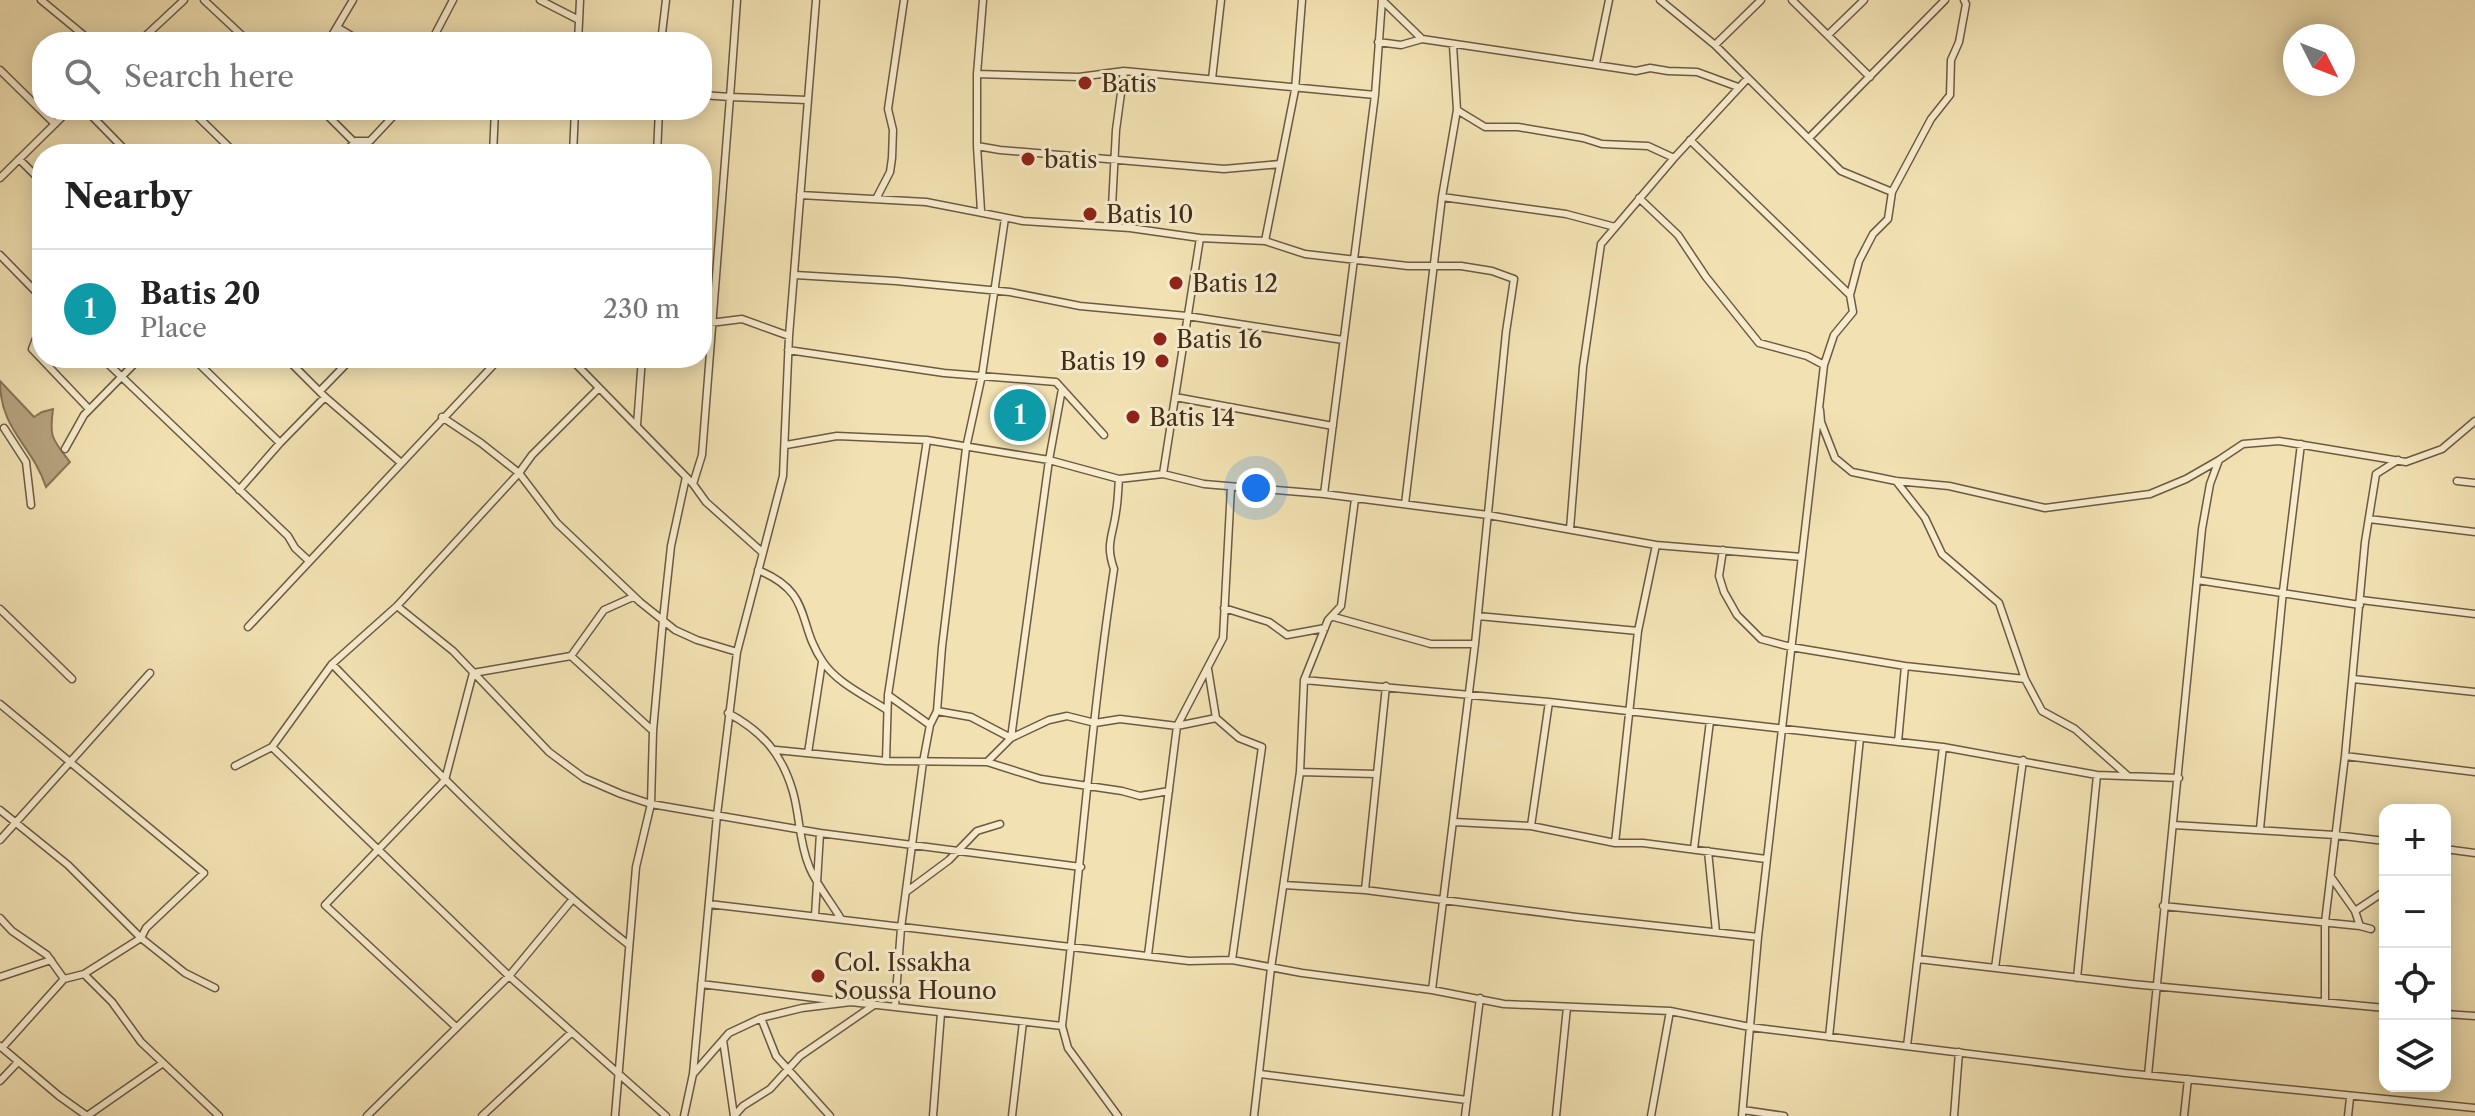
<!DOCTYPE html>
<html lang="en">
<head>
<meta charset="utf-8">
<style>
	body { margin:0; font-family:"Libre Caslon Text",serif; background:#f2f2f2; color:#222 }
	.controls { position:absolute; right:24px; bottom:24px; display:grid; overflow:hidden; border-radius:16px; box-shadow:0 4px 20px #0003 }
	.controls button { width:72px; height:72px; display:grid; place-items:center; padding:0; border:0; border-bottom:2px solid #e0e0e0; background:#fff; color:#222; font:40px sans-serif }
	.compass { position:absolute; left:2283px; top:24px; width:72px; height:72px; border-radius:50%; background:#fff; box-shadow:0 4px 20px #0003; rotate:132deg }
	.you { position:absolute; left:1256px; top:488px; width:28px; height:28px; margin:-20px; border:6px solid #fff; border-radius:50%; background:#1a73e8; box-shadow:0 0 0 12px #1a73e833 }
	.badge { display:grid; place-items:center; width:52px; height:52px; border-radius:50%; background:#8f2418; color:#fff; font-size:26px; font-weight:700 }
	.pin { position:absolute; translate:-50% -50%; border:4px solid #fff; box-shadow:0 2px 8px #0006 }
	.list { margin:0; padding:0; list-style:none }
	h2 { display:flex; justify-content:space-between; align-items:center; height:104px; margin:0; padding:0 32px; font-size:34px }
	h2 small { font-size:26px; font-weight:400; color:#767676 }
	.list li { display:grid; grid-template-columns:52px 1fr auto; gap:24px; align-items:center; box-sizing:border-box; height:120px; padding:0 32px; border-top:2px solid #e0e0e0 }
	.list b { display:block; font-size:30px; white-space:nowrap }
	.list p { margin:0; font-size:26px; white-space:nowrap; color:#767676 }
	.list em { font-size:26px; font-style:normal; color:#767676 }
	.icon { flex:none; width:44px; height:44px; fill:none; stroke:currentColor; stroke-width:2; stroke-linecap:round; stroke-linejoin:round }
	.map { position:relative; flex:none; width:2475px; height:1116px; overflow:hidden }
	.search { position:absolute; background:#fff; box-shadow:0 4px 20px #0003; left:32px; top:32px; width:680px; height:88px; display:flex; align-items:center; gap:20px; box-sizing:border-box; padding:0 28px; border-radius:32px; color:#767676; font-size:30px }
	.panel { position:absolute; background:#fff; box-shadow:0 4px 20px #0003; left:32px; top:144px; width:680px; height:224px; border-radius:32px }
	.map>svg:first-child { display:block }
</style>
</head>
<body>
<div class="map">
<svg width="2475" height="1116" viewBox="0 0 2475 1116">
	<rect width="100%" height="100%" fill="#f2e2b3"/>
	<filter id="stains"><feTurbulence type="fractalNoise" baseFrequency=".0025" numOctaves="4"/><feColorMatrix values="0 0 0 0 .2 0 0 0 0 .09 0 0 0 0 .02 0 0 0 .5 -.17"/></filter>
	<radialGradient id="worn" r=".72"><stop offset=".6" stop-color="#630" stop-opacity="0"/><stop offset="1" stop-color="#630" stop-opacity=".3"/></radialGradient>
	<!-- water -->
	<path fill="#b6a47f" stroke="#877456" stroke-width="2" d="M0,381L34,417L42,412L53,409C49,437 52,439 70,462L46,487C32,444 0,431 0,381Z"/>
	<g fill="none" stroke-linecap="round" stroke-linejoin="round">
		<!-- minor casing -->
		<g stroke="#6d5a40" stroke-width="9">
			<path id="minor" d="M41,0L92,42
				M204,0L249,42
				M540,0L579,20
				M737,0L730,97L807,100
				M1382,0L1422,39
				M1660,0L1715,45L1841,171L1892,192
				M1792,0L1870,77
				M337,27L362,42
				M1828,35L1864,0
				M139,42L184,0
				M328,42L353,0
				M431,42L453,0
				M578,42L580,0
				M661,42L666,0
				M1378,42L1401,45L1422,39L1636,71L1650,68L1668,71L1697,72L1738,87
				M1715,45L1761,0
				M1596,63L1609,0
				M0,70L55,124
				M977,74L1079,77L1124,71L1375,95
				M1212,79L1221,0
				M86,110L129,154
				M191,110L236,154
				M322,110L366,154
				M1457,110L1485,127H1518L1583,138L1602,144L1648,146L1674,158
				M1809,138L1945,0
				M1690,140L1850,295
				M977,146L1000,150L1224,169L1280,164
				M343,154L356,141H370L399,110
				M493,154L495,110
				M573,154L575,110
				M657,154L659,110
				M19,159L42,182
				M0,178L69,110
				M800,195L926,202L1023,221L1130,228L1200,238L1265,241L1305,254L1408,266H1461L1492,271L1514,279L1506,332L1475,644L1432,990
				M1442,197L1566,214L1615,227
				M1639,198L1678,235L1706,277L1759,343L1807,356L1824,365
				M876,199L890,172L892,158L893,130L888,109L904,0
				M981,211L977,146V74L983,0
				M1111,226L1116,130L1124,71
				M1265,241L1295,90L1302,0
				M0,255L42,298
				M795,275L896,281L1010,292L1080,306L1187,316L1343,340
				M42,323L32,349L89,409
				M702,324L742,319L789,336
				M788,350L944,373L1056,382L1104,435
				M102,358L288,536L295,548L309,561
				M193,358L280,443
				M286,358L325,397L400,462
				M570,358L693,484L706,502L763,553
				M320,391L352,358
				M1175,397L1333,426
				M1820,410L1821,422L1835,458L1852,472L1896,481L1949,486L2045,508L2150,494L2186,479L2219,460
				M442,417L481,443L519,473L557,523L640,602L675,630L697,640L737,652
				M637,425L642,358
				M4,428L26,462L31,505
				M786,445L837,436L927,440L1049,460L1119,479L1163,474L1204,484L1324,494L1488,515L1656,545L1802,557
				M65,449L84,415L140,358
				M1163,474L1200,238
				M1896,481L1925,518L1942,554L1999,603L2025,679L2042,711L2075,729L2128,776
				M2457,481L2475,483
				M693,484L702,455L730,97L702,95
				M239,490L280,443L325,397
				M1324,494L1375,95L1382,0
				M1405,504L1442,197L1457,110L1453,45
				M2369,519L2475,532
				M1570,529L1583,367L1601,244L1674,158L1748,78
				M1723,550L1719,576L1724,592L1737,615L1761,639L1791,647L1905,666L2025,679
				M758,570C814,593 796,623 823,662C837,683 866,696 887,710
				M2197,580L2360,605
				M2361,600L2475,614
				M397,606L453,651L549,752L584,778L621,794L651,804L820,833L1081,867
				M1224,608L1269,622L1287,635L1325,628
				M0,609L72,679
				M1478,616L1638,631
				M1334,617L1431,644H1475
				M248,627L500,358
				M571,656L653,731
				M332,664C427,762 522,861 629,945
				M2353,679L2475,692
				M1304,680L1549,702L1943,747L2097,775L2179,778
				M888,695L930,725
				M0,704L204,873L146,928L141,938L185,973L215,988
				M937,711L971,717L1011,738L1049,720L1067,716L1095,723L1120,719L1177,726L1216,718L1208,669
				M728,713C763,732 782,754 793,792C800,817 799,842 809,866C816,884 831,902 841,919
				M1216,718L1239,738L1262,747L1232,960
				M1898,742L1905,666
				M272,747L509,976L666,1116
				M776,750L886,761L987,762L1041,779L1122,791L1140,796L1169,791
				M808,753L822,662
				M2345,756L2475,772
				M886,761L888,695L927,440
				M987,762L1011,738L1049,460L1062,389
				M235,766L272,747L332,664L397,606L519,473L532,455L599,388
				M1300,772L1376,774
				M0,810L68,865L141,938L84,974
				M1454,822L1531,826L1615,843H1643L1766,859
				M2174,825L2335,835L2385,841
				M1531,826L1549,702
				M2260,829L2283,591L2301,444
				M0,840L150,673
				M1615,843L1638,631L1656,545
				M1694,849L1710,721
				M2445,849L2475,853
				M1708,851L1716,932
				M2331,877L2355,911L2360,926L2371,929
				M1284,885L1365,890L1576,917L1758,937
				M1365,890L1386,686
				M906,892L949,860L977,831L1000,824
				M709,904L1189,961L1232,960L1302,973L1432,990L1504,1004L1670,1011L1750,1027L2125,1073L2475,1108
				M2163,906L2360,926
				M2355,911L2385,891
				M815,916L820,833
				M0,918L12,931L47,955L64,979
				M1148,955L1177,726L1223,638L1231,487
				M1918,959L2132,984L2385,1008
				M1995,968L2023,760
				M0,977L51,960
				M2077,978L2097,775
				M701,984L839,1001
				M2325,1001V922L2345,756L2365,542L2376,474L2398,460
				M895,1007L901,928L923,762L930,725L937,711L942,647L966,448L982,375L1005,218
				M2445,1014L2475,1016
				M761,1018L776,1056L830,1116
				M456,1027L325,905L445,780L473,673L571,656L604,610L633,597
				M1829,1037L1860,738
				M723,1040L734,1116
				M0,1046L59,1096L87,1116
				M1907,1046L1943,747
				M2,1048L64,979L84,974L112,1002L141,1042L219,1116
				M694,1073L729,1033L761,1018L802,1008L851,1002L1062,1026
				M1260,1074L1467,1100
				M2148,1075L2202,529L2210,484L2219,460L2243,444L2279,441L2406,462L2442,449L2475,421
				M0,1081L18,1062
				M1743,1110L1784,1116
				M87,1116L163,1063
				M367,1116L509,976L572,900
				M482,1116L571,1033
				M615,1116L636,867L651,804L653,731L663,620L671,546L686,477
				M684,1116L693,1074L717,815L737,652L783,476L789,336L816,0
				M734,1116L743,1106L770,1089L800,1056L874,1005
				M933,1116L941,1013
				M1012,1116L1023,1022
				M1118,1116L1068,1048L1062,1026C1080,874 1091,721 1114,569C1105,544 1113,536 1116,512C1118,501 1118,490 1119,479
				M1254,1116L1271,968L1300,772L1304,680L1328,620L1341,606L1355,499
				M1465,1116L1480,998
				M1556,1116L1567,1007
				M1651,1116L1670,1011
				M1742,1116L1758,937L1824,365L1834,335L1853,312L1850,295L1859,261L1873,234L1888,219L1892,192L1931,119L1950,95L1951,60L1959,42L1966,4L1964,0
				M1954,1116L1959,1052
				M2184,1116L2188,1079
				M2348,1116L2350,1098"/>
		</g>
		<!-- minor -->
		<use href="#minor" stroke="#f7ecce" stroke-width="6"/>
	</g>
	<!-- markers -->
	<g fill="#8f2418" stroke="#f7ecce" stroke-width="3">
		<circle cx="1085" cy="83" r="8"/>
		<circle cx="1028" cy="159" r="8"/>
		<circle cx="1090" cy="214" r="8"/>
		<circle cx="1176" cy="283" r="8"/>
		<circle cx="1160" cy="339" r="8"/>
		<circle cx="1162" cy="361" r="8"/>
		<circle cx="1133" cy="417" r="8"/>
		<circle cx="818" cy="976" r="8"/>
	</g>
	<g text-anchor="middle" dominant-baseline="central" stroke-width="6" stroke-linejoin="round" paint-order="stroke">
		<!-- poi labels -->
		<g font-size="24" fill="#412c19" stroke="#f7ecce" text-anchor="start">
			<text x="1101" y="83">Batis</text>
			<text x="1044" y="159">batis</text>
			<text x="1106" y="214">Batis 10</text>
			<text x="1192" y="283">Batis 12</text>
			<text x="1176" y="339">Batis 16</text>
			<text x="1146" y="361" text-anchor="end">Batis 19</text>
			<text x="1149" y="417">Batis 14</text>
			<text x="834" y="962">Col. Issakha<tspan x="834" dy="28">Soussa Houno</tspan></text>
		</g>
	</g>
	<rect width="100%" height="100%" filter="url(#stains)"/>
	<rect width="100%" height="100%" fill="url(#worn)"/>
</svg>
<div class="controls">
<button>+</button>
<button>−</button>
<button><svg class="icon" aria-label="locate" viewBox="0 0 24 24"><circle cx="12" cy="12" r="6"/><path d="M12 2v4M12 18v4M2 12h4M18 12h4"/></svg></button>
<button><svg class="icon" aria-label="layers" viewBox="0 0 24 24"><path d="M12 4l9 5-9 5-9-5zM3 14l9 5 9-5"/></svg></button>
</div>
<svg class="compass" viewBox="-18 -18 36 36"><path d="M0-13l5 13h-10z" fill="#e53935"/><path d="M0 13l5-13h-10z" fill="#767676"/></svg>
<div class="you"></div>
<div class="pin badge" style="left:1020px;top:415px;background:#0f9aa8">1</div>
<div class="search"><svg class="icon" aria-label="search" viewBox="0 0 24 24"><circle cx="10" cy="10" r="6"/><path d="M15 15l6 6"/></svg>Search here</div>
<section class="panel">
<h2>Nearby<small></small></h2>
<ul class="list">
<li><span class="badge" style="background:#0f9aa8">1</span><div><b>Batis 20</b><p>Place</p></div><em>230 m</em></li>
</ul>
</section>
</div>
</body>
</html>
